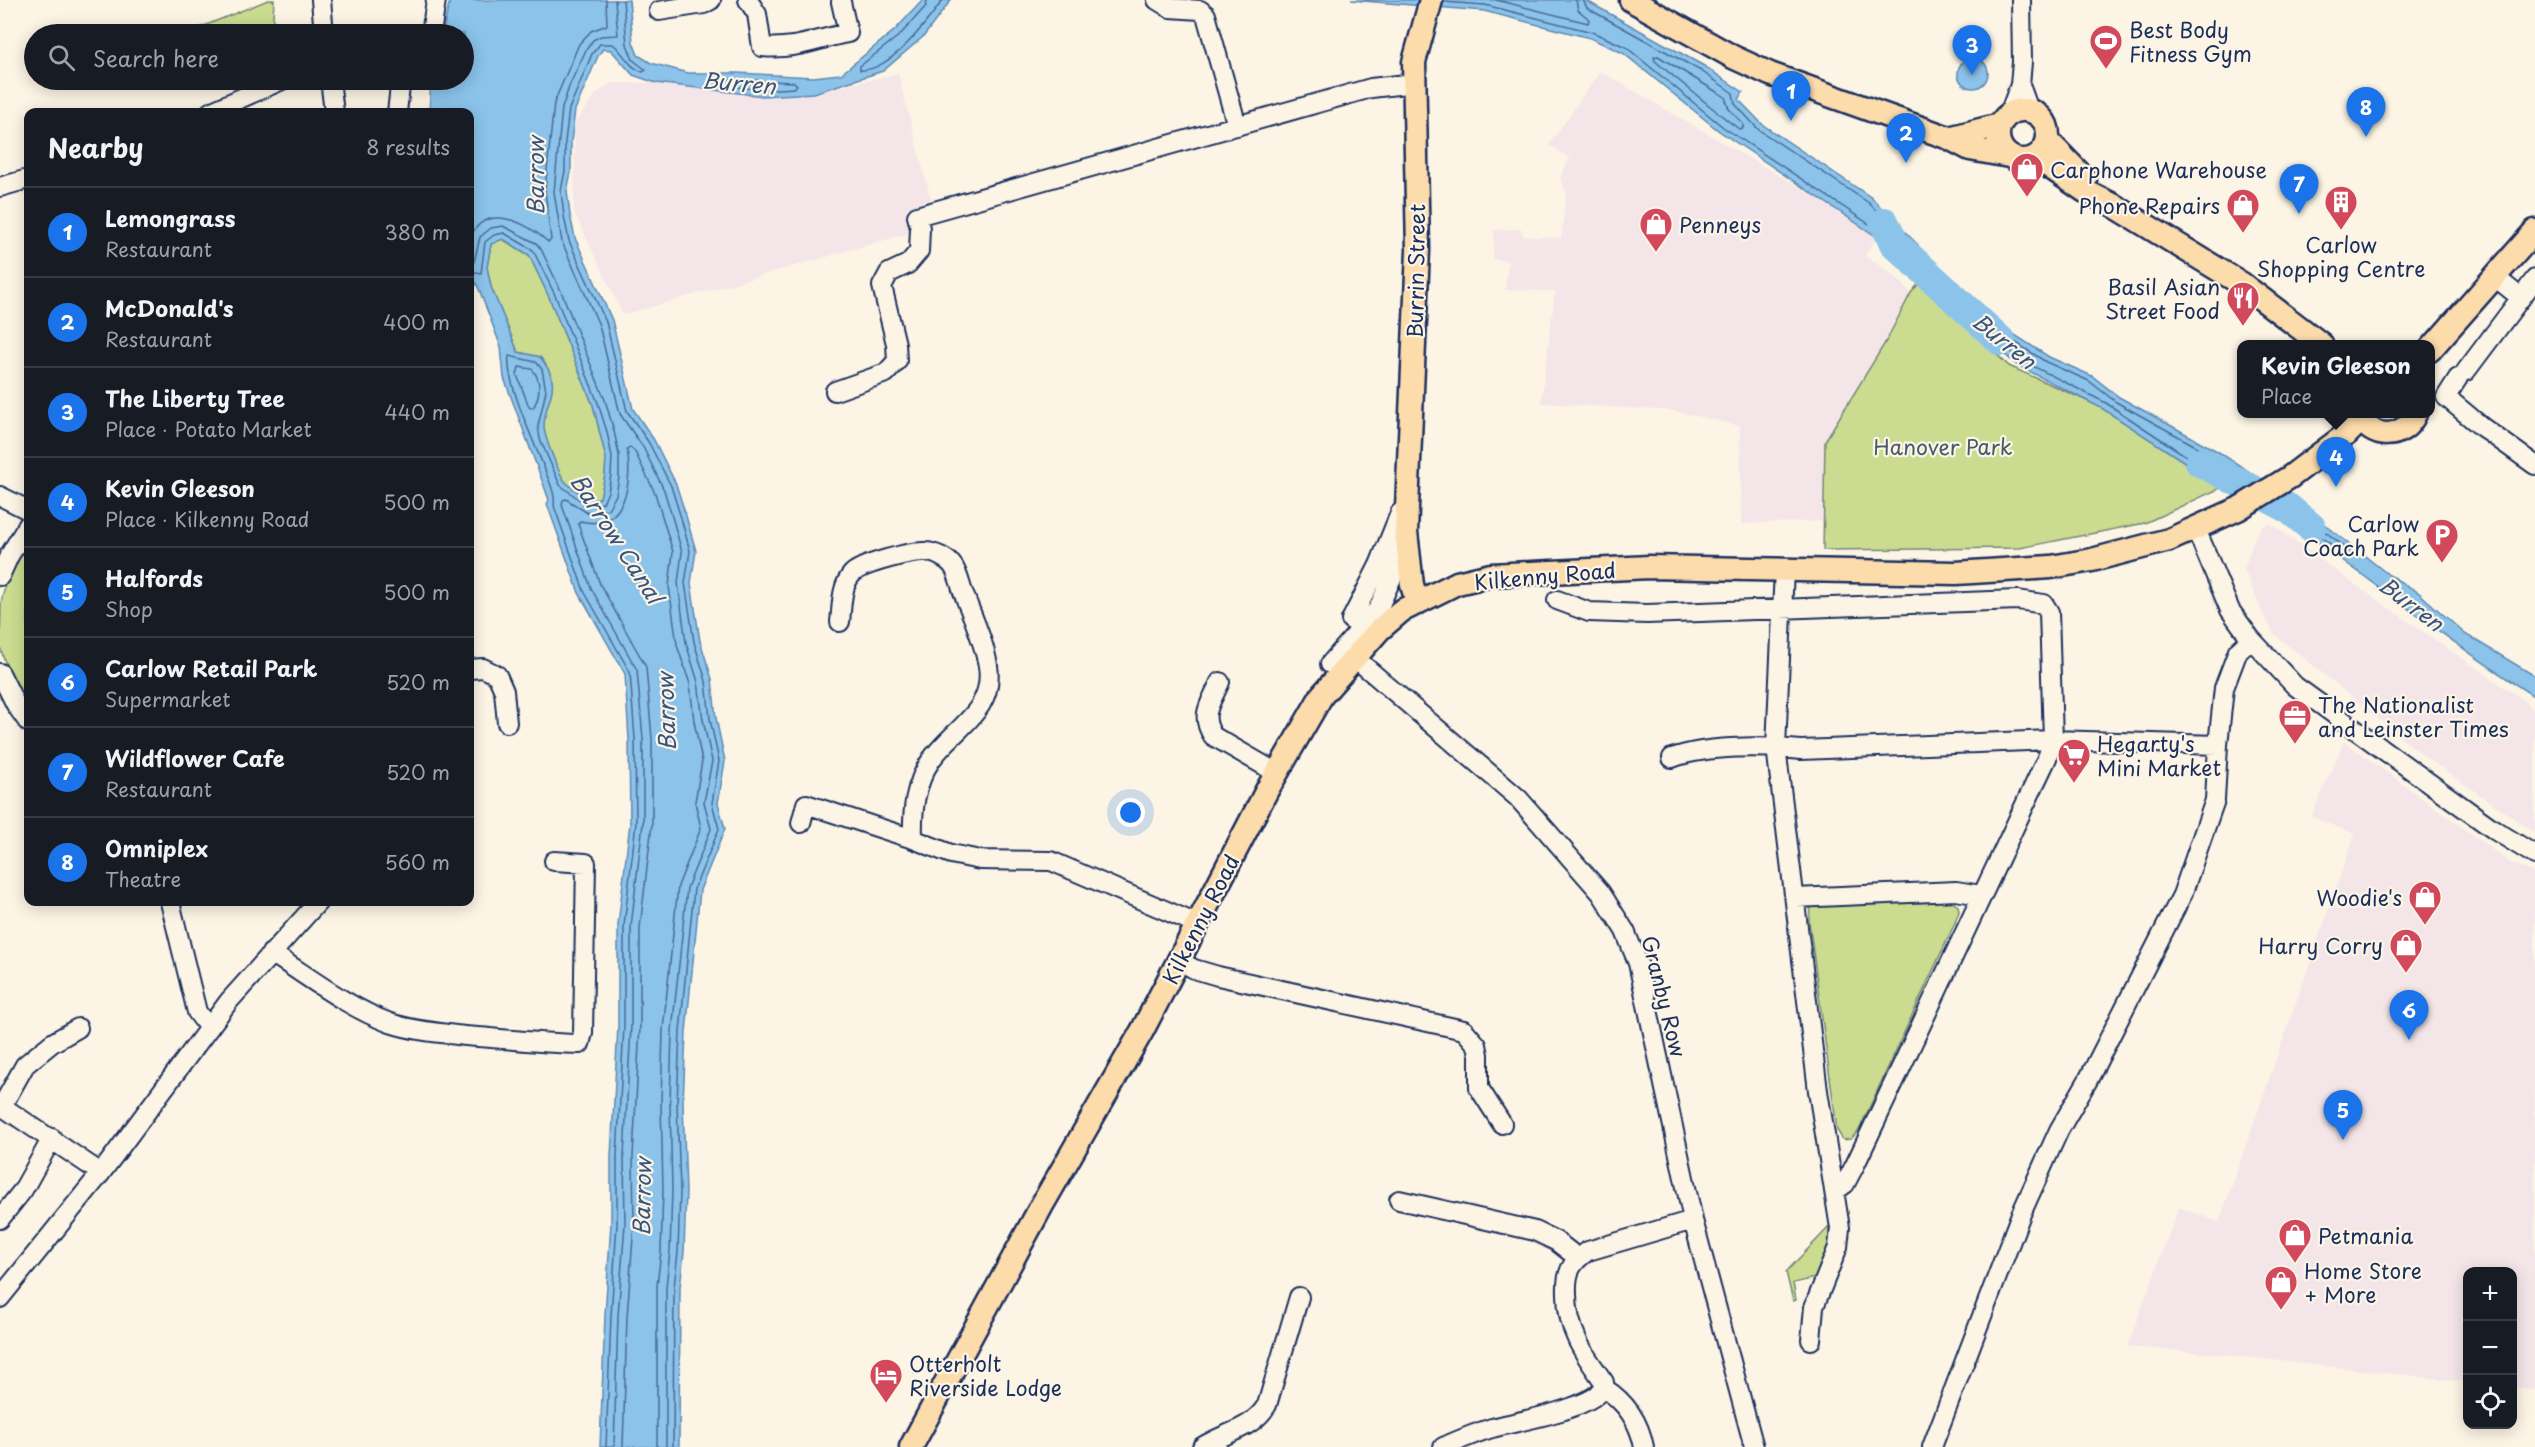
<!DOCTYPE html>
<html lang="en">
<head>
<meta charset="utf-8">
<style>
	body { margin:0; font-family:"Playpen Sans",sans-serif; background:#242831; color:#f1f3f6 }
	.controls { position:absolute; right:18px; bottom:18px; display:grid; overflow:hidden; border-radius:12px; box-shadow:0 3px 15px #0003 }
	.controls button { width:54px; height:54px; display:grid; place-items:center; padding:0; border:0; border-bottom:2px solid #363941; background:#171b24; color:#f1f3f6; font:30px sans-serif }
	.you { position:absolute; left:1131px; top:813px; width:21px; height:21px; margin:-15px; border:4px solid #fff; border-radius:50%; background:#1a73e8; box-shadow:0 0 0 9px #1a73e833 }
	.badge { display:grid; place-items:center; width:39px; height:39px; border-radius:50%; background:#1a73e8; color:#fff; font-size:20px; font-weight:700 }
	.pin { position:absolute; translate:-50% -50px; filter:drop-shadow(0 2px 3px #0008) }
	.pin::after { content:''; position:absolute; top:32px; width:21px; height:18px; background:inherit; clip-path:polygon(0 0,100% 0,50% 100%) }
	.popup { position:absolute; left:2237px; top:340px; width:198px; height:78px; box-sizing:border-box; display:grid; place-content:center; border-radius:12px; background:#171b24; filter:drop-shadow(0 2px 4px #0005); font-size:20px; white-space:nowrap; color:#9ea1a6 }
	.popup b { font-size:22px; color:#f1f3f6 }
	.popup::after { content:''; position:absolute; left:50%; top:100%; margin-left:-12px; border:12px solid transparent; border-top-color:#171b24 }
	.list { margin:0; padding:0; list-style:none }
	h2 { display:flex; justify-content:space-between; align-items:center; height:78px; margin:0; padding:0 24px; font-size:26px }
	h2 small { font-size:20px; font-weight:400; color:#9ea1a6 }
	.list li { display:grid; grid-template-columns:39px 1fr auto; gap:18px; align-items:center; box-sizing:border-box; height:90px; padding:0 24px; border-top:2px solid #363941 }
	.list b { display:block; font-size:22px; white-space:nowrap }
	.list p { margin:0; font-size:20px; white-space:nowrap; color:#9ea1a6 }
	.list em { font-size:20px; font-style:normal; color:#9ea1a6 }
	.icon { flex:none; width:33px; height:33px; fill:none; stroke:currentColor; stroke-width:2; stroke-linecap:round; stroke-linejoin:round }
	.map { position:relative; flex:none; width:2535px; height:1447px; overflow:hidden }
	.search { position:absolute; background:#171b24; box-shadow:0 3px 15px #0003; left:24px; top:24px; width:450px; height:66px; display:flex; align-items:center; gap:15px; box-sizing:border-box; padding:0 21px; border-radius:33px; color:#9ea1a6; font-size:22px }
	.panel { position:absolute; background:#171b24; box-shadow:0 3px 15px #0003; left:24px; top:108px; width:450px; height:798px; border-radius:12px }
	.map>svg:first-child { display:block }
</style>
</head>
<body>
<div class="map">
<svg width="2535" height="1447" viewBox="0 0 2535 1447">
	<rect width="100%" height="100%" fill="#fcf5e5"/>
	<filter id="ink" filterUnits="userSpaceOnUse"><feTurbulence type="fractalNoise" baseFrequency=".0167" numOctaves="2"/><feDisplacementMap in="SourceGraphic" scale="12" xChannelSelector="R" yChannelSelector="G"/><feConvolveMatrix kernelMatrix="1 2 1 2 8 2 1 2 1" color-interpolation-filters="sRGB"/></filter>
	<g filter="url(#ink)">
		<!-- built -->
		<path fill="#f4e6e8" d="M1600,71L1859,222L1877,237L1865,256L1895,276L1911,293L1885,343L1825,441L1824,521L1741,524L1740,426L1675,411L1541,403L1555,291L1505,290L1508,261L1493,259L1494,230L1521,229L1523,236L1561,238L1566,193L1560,177L1570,158L1549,145Z
			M898,73L932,203L907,209L910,233L623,315L574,212L575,122L596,94L611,83H656L763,96L814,93Z
			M2270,523L2374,598L2519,697L2535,711V828L2533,832L2424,756L2274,634L2263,614L2244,569L2254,539L2262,526Z
			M2344,741L2511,863L2535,873V1390L2513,1387L2512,1272H2468L2467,1382L2217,1354L2127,1347L2179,1207L2219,1222L2355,834L2311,817Z"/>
		<!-- green -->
		<path fill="#cbdc90" stroke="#738677" stroke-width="1.5" d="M268,0H274L272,34H184Z
			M502,239L529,255L549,297L593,405L606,458L605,475L600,498L591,500C583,495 570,488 564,481C558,471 545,439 544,428C543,398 566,389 540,357L518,352L491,287L487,267L491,244Z
			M1920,282L2009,366L2103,408L2223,487L2145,523L2020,548L1823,550L1825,441L1885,343L1911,293Z
			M24,541L28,561V704L12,683L0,647L1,603L7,576Z
			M1949,900L1958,906L1959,912L1954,925L1859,1130L1851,1139L1843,1140L1837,1130L1809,921L1810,909L1815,905Z
			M1829,1227C1830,1247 1826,1261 1815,1278L1793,1283L1796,1300L1793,1301L1786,1272Z"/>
		<!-- water -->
		<path fill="#8bc3ea" stroke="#5e88b2" stroke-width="1.5" fill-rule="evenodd" d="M450,0H629L633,42L638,55L651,63L688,73H737L813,77L841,74L895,30L923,0H951L924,36L883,71L814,93L763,96L656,83L633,75L611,50L603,49L598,56L575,110L571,143V172L567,191L570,215L575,238L612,320L633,409L654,440L676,484L686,516L696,551L691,583L700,641L712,679L716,718L725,761L718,803L725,829L700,890L686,1032L683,1103L686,1191L684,1252L680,1287L679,1447H600L605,1315L611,1223V1156L618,1026V925L630,823L629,740L625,674L579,593L547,504L549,500L543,483L504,378L501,347L479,289L470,273V112H429L431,80H464V34H442ZM503,239L529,255L549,297L593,405L606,458L605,475L600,498L591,500C583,495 570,488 564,480C558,471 545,439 544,428C543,398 566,389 540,357L518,352L491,287L487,267L491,244Z
			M1351,0H1585L1704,66L1743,92L1739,100L1763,125L1872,198L1918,245L1899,261L1877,237L1719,131L1623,53L1590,38L1484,11Z
			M1958 73a15 15 0 1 1 30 0a15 15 0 1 1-30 0Z
			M1979,304L2004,328L2049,357L2092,376L2119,397L2217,451L2250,472L2230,487H2223L2103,409L2017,365L1964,320Z
			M2290,497L2389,575L2418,592L2465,634L2535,676V697C2454,645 2379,586 2301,530L2292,521L2269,509Z"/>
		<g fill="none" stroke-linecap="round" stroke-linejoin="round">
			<!-- shore -->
			<path stroke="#486a96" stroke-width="1.5" d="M615,0L618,35L601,36L593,40L586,50L570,84L562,108L554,192L562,242L599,325L620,414L643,447L664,490L673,520L682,552L678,583L686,643L698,682L703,720L712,761L704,802L711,829L687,888L672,1031L670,1103L672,1190L670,1251L666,1287V1447
				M623,0L627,44L633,60L646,70L643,72C629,68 624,53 613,44H600L592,54L569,109L565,142V171L561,191L564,216L569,241L606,322L627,411L649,443L671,486L681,518L690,551L685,583L694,642L706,681L710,719L719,761L712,803L719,829L694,889L680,1031L677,1103L680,1191L678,1252L674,1287L673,1447
				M927,0L926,6L900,35L860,66V70C890,72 927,22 943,0
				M1496,0L1588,23L1589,19L1578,10L1576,0
				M1443,2L1485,5L1592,32L1626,47L1723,127L1881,232L1898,251L1907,246V242L1869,203L1759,130L1735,104L1733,93L1701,71L1587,8L1583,0
				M1658,56L1725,97L1729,109L1743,124V128L1739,129L1727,120L1655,61L1654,57Z
				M719,79L794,82L797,85L794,88L763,90L719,85L717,82Z
				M470,238C485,202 527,222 548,242L551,240L545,190L554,103L579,44L591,31L607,25L606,0
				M470,264L474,262L480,237L491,228L503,226L536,243L541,249L561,291L605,400L614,431L619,455V477L616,495L608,509L589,514L566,499L563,500L562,505L591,588L637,670L643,739V823L631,927V1026L624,1156L625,1224L618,1316L614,1447
				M470,271L481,273L485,242L494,235L504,233L533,250L555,295L598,403L607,432L612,457L611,475L608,492L603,503L588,506L560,485L540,439L538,426L546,391L542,369L536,362L509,356C505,381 535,444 545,470C549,481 556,494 554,506L584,591L630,672L635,739L636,823L624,926V1026L617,1156V1224L611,1316L606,1447
				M1978,314L2001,333L2046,362L2089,381L2116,402L2214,456L2236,470V474L2224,481L2106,403L2021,360L1975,321L1974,318Z
				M519,367L532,369C542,380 540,397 533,408L529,407L517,375Z
				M2302,514L2353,553V557H2349L2305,526L2298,518Z
				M623,1447L627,1317L634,1224L633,1156L640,1026V928L652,824V739L646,667L600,584L578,524L581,521C625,532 633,482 627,450L630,447L635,452L655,493L673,552L669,586L677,645L690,684L694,721L702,761L695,802L701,828L678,886L663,1030L661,1103L663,1190L661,1251L657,1286V1447"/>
			<!-- river -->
			<path stroke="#8bc3ea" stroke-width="30" d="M1884,222L1894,243L2001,341
				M2200,462L2288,508L2311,527"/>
			<!-- minor casing -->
			<g stroke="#1b2f5e" stroke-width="22">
				<path id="minor" d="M321,0L324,34
					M748,0L757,14L762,47C797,50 816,39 848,33L841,2
					M1157,0L1170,8L1200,10L1206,15L1237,126
					M2021,0L2022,62L2020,85L2029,110
					M659,11L704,4L711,0
					M431,34L436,0
					M330,80L334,112
					M210,112L282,80
					M397,112L400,87
					M2009,114L2020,85
					M0,187L28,179
					M2495,277L2521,298
					M2466,371L2535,279
					M2458,378L2446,397L2482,427L2535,465
					M835,391L886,373L897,361L896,344L882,286L889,273L908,264L919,251L920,228L917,216L1371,88L1415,83
					M0,496L28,510
					M2196,529L2230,610L2251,639L2295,686L2496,831L2535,855
					M1784,569L1776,747L1818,1091L1840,1228L1838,1247L1814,1307L1811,1340
					M0,576L9,556L28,525
					M1557,600L1589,612L1647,614L2018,600L2044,604L2049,612L2053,740L2047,758L1855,1165L1845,1184L1835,1191
					M1351,620L1379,565L1400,513L1408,506
					M840,622C842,606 841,586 852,574C861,564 912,551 925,552C935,552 948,559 953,566C958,573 960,584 963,592C972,616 984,641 988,666C995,712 953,728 931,760C915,784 912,810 913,839
					M1355,658L1518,798L1601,893L1625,931L1638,963L1693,1220L1754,1447
					M1330,664L1378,609L1407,544
					M470,669L483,668L497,675L504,691L507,723
					M0,673L16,705L28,722
					M1220,682C1211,703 1199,715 1213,736L1277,773
					M1672,758C1709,745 1763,746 1801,750L2053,740L2218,745
					M801,823L806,804L913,839L951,854L980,860L1051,861L1197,924
					M1795,898L1956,891L1981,895
					M170,902L197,1012L209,1028
					M271,953C309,977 347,1007 390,1023C414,1031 441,1033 466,1036C504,1039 542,1043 580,1044L583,1033L586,863L554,861
					M1180,961L1194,969L1218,976L1464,1030L1477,1045L1479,1055V1088L1502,1124
					M0,1105L101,1173
					M2,1106L25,1065L52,1043L78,1028
					M1399,1200L1535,1231L1556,1241L1578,1258
					M0,1219L23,1190L52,1138
					M0,1298L101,1173L229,1001L318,902
					M1604,1388C1626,1402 1639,1421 1644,1447
					M1202,1447C1225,1432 1252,1430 1267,1405L1299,1297
					M1443,1447C1459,1440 1475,1433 1492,1428C1512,1422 1605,1408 1604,1382C1583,1353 1567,1330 1567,1294C1566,1273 1570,1263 1588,1251L1693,1220
					M1932,1447L2021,1214L2059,1130L2088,1080L2182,895L2215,800L2218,745L2224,688L2238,651L2251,639"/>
			</g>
			<!-- major casing -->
			<g stroke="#1b2f5e" stroke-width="27">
				<path id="major" d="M1631,0L1733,57L1770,74L1949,138L1970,149L2009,156
					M1998 135a25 25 0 1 1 50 0a25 25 0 1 1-50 0Z
					M1949,138L2000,125
					M2048,141L2085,179
					M2035,157L2085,191L2113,205L2242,284L2321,344
					M2430,350L2535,231
					M2359,414C2370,441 2404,440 2415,414
					M1417,601L1412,585L1406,532L1418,250L1414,62L1431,0
					M911,1447L1042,1205L1142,1031L1267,790L1322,695L1379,630L1401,611L1457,583L1491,575L1649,567L1956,573L2051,567L2092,560L2169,540L2238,509L2290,477L2348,433L2362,419"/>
			</g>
			<!-- minor -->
			<use href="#minor" stroke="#fcf5e5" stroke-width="18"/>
			<!-- major -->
			<use href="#major" stroke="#fddcac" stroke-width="22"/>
		</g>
	</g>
	<!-- icons -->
	<defs>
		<g id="stadium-pin" transform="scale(1.725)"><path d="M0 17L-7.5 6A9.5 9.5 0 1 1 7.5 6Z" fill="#d1495b" stroke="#fcf5e5"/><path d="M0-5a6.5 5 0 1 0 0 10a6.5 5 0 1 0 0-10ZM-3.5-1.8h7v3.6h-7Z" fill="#fff"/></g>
		<g id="shop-pin" transform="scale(1.725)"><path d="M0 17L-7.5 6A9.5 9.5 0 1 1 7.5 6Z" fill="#d1495b" stroke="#fcf5e5"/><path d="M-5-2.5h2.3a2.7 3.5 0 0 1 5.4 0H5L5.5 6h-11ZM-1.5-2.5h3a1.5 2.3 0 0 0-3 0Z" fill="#fff"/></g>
		<g id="building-pin" transform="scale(1.725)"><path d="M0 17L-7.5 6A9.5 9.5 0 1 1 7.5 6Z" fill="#d1495b" stroke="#fcf5e5"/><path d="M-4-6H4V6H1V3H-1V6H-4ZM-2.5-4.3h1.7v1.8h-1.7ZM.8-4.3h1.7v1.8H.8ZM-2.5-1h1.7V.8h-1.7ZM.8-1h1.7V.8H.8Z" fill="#fff"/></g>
		<g id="restaurant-pin" transform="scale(1.725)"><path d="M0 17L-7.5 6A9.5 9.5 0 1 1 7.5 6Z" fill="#d1495b" stroke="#fcf5e5"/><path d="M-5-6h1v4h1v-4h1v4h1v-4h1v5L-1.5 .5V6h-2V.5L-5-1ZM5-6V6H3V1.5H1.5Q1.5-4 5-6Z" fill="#fff"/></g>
		<g id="parking-pin" transform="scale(1.725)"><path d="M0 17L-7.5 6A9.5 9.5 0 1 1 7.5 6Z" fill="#d1495b" stroke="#fcf5e5"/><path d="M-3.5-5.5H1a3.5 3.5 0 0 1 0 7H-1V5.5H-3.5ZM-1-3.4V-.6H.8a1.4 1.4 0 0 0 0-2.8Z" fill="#fff"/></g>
		<g id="office-pin" transform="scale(1.725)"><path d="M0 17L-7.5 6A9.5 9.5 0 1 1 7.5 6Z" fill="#d1495b" stroke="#fcf5e5"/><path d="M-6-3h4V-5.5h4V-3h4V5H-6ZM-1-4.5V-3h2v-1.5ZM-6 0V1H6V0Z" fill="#fff"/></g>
		<g id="supermarket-pin" transform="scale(1.725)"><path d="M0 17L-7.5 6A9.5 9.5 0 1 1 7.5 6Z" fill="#d1495b" stroke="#fcf5e5"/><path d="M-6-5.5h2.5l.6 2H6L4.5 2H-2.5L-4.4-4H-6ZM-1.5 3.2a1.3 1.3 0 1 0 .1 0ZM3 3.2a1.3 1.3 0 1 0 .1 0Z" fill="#fff"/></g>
		<g id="hotel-pin" transform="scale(1.725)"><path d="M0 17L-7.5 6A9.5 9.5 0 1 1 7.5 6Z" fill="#d1495b" stroke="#fcf5e5"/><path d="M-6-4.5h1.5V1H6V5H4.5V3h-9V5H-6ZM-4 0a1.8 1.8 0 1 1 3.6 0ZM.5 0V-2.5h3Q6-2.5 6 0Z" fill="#fff"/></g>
	</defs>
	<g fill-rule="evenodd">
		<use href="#stadium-pin" x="2106" y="41"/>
		<use href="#shop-pin" x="2027" y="169"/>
		<use href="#building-pin" x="2341" y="202"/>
		<use href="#shop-pin" x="2243" y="205"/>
		<use href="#shop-pin" x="1656" y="224"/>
		<use href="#restaurant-pin" x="2243" y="298"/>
		<use href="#parking-pin" x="2442" y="535"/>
		<use href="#office-pin" x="2295" y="716"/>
		<use href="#supermarket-pin" x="2074" y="755"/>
		<use href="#shop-pin" x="2425" y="897"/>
		<use href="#shop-pin" x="2406" y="945"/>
		<use href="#shop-pin" x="2295" y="1235"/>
		<use href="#shop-pin" x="2281" y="1282"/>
		<use href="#hotel-pin" x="886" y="1375"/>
	</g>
	<g text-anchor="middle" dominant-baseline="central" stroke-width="4.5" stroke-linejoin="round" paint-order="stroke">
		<!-- poi labels -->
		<g font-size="21" fill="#1b2f5e" stroke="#fcf5e5" text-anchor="start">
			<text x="2129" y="29">Best Body<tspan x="2129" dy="24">Fitness Gym</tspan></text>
			<text x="2050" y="169">Carphone Warehouse</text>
			<text x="2220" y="205" text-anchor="end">Phone Repairs</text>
			<text x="1679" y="224">Penneys</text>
			<text x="2341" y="244" text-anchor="middle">Carlow<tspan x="2341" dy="24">Shopping Centre</tspan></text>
			<text x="2220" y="286" text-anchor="end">Basil Asian<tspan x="2220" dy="24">Street Food</tspan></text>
			<text x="2419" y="523" text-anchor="end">Carlow<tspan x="2419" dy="24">Coach Park</tspan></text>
			<text x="2318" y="704">The Nationalist<tspan x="2318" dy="24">and Leinster Times</tspan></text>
			<text x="2097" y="743">Hegarty's<tspan x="2097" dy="24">Mini Market</tspan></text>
			<text x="2402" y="897" text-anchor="end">Woodie's</text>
			<text x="2383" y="945" text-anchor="end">Harry Corry</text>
			<text x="2318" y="1235">Petmania</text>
			<text x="2304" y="1270">Home Store<tspan x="2304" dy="24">+ More</tspan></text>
			<text x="909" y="1363">Otterholt<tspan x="909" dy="24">Riverside Lodge</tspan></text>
		</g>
		<!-- street labels -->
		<g font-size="21" fill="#1b2f5e" stroke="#fcf5e5">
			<text transform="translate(1415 271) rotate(-89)">Burrin Street</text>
			<text transform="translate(1545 575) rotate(-5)">Kilkenny Road</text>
			<text transform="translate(1200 919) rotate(-63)">Kilkenny Road</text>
			<text transform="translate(1665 996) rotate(76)">Granby Row</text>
		</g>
		<!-- park labels -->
		<g font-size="21" fill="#475a6a" stroke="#fcf5e5">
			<text x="1943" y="446">Hanover Park</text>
		</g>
		<!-- water labels -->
		<g font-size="22" font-style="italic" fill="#375481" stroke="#fcf5e5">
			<text transform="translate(739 82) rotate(5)">Burren</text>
			<text transform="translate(534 176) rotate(-90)">Barrow</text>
			<text transform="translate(2005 340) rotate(39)">Burren</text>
			<text transform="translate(618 538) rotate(57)">Barrow Canal</text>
			<text transform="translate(2412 603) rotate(37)">Burren</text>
			<text transform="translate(665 712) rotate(-92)">Barrow</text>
			<text transform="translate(641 1197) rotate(-89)">Barrow</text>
		</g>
	</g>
</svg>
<div class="controls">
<button>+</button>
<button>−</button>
<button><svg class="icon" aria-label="locate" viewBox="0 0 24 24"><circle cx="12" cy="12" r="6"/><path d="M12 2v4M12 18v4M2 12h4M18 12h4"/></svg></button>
</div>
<div class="you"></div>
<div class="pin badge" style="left:1791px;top:121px">1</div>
<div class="pin badge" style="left:1906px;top:163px">2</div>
<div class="pin badge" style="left:1972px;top:75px">3</div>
<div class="pin badge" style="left:2336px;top:487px">4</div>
<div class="popup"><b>Kevin Gleeson</b>Place</div>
<div class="pin badge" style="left:2343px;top:1140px">5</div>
<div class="pin badge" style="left:2409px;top:1040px">6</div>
<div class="pin badge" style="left:2299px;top:214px">7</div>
<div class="pin badge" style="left:2366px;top:137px">8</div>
<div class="search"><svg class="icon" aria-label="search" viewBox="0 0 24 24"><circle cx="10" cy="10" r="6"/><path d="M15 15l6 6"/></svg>Search here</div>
<section class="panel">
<h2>Nearby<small>8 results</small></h2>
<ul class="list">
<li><span class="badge">1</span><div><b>Lemongrass</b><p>Restaurant</p></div><em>380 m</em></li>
<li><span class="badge">2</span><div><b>McDonald's</b><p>Restaurant</p></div><em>400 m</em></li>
<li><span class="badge">3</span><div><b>The Liberty Tree</b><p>Place · Potato Market</p></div><em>440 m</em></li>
<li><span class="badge">4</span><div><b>Kevin Gleeson</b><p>Place · Kilkenny Road</p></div><em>500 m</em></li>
<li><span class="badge">5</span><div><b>Halfords</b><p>Shop</p></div><em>500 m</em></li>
<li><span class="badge">6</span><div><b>Carlow Retail Park</b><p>Supermarket</p></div><em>520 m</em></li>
<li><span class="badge">7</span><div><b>Wildflower Cafe</b><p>Restaurant</p></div><em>520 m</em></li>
<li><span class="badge">8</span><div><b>Omniplex</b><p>Theatre</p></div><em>560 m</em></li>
</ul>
</section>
</div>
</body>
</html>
